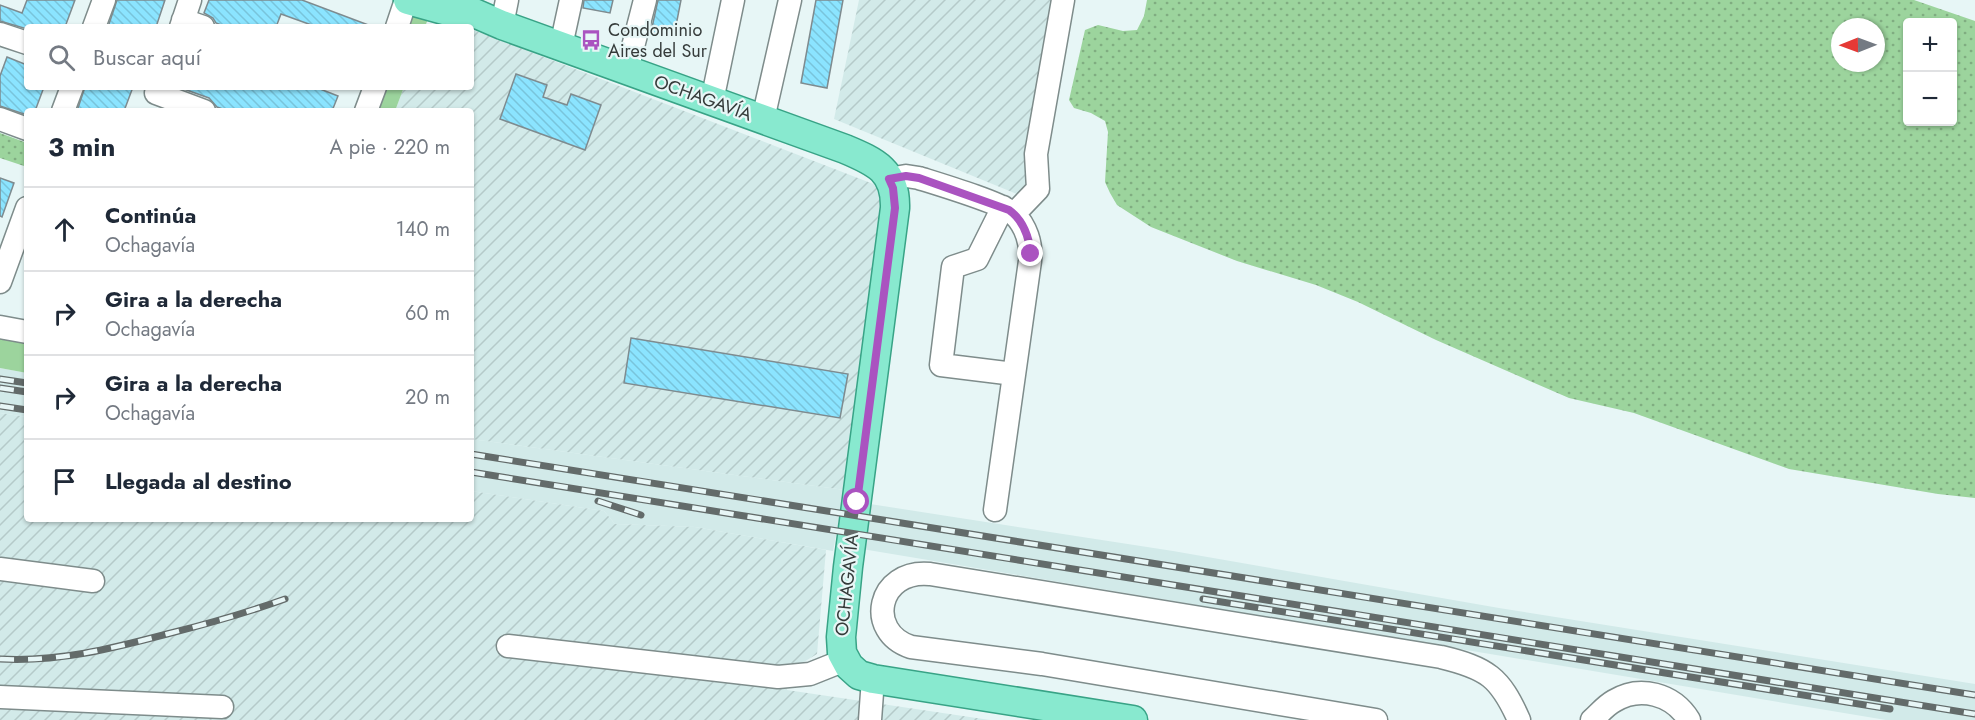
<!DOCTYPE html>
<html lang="es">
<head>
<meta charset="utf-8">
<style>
	body { margin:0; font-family:Jost,sans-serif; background:#f2f2f3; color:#1f2937 }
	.controls { position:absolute; right:18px; top:18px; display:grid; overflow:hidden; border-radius:6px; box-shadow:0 2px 4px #0004 }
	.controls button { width:54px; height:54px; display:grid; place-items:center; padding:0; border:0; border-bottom:2px solid #e0e1e3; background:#fff; color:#1f2937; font:30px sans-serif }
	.compass { position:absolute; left:1831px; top:18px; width:54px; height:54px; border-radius:50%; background:#fff; box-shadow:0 2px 4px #0004; rotate:269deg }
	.stop { position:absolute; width:18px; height:18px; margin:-14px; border:4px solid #aa53c0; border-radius:50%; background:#fff }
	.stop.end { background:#aa53c0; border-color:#fff; box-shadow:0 2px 6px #0008 }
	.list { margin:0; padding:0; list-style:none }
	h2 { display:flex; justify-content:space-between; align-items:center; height:78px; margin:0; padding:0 24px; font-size:26px }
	h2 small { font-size:20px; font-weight:400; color:#747a83 }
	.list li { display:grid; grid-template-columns:39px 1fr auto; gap:18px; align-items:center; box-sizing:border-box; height:84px; padding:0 24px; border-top:2px solid #e0e1e3 }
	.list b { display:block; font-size:22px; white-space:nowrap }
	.list p { margin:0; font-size:20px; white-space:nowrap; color:#747a83 }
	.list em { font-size:20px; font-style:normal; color:#747a83 }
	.icon { flex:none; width:33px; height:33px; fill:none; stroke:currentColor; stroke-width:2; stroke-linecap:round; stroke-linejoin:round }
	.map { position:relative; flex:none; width:1975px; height:720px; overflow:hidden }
	.search { position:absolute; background:#fff; box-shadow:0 2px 4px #0004; left:24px; top:24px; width:450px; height:66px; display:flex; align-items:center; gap:15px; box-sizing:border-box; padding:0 21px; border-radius:6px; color:#747a83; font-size:22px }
	.panel { position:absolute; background:#fff; box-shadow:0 2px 4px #0004; left:24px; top:108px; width:450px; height:414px; border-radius:6px }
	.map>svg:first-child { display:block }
</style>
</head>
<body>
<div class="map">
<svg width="1975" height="720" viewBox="0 0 1975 720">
	<defs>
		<pattern id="industrial-furrows" width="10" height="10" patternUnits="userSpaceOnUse" patternTransform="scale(1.5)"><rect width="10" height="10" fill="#d2eae9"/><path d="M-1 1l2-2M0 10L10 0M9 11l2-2" fill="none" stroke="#b5cac9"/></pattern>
		<pattern id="grass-dots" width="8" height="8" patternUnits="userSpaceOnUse" patternTransform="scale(1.5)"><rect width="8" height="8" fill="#9cd49d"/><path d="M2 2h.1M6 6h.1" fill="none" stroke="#80ad81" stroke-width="1.8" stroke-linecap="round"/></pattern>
		<pattern id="building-back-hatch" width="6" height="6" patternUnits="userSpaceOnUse" patternTransform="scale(1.5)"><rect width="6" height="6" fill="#8be4ff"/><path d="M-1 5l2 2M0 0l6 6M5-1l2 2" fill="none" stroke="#79c4db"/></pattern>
	</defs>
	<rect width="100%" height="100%" fill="#e7f6f6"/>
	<!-- built -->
	<path fill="#d2eae9" d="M0,368L27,373V417L0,413Z
		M471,439L845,490L833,551L695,527L615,524L604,511L471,491Z
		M870,504L1173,551L1499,608L1975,684V720H1886L862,549Z"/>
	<!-- industrial -->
	<path fill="url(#industrial-furrows)" d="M859,0H1063L1029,199L834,119Z
		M471,29L876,185L883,198L845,490L471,439V111H395L404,87H471Z
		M0,413L27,417V519H471V491L604,511L615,524L695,527L826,550L817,654L802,663H790L787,690L990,720H0Z"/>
	<!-- grass -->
	<path fill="url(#grass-dots)" fill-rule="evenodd" d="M1147,0H1914L1975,21V498L1938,494L1789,469L1634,413L1569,398L1436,340L1358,302L1316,285L1237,261L1151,227L1117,205L1110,193L1105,182L1108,132L1105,121L1091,113L1074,108L1069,100L1085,30L1098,25L1123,31L1137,30L1144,16ZM1908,22H1952V122H1908ZM1840,27H1876V63H1840Z
		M0,133L27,143V167L0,158Z"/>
	<!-- park -->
	<path fill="#9cd49d" d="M410,6L430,13L425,27H402Z
		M381,87H404L395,111H373Z
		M0,335L27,340V373L0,368Z"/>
	<!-- building -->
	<path fill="url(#building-back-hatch)" stroke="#7e8b8f" stroke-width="1.5" d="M27,0H75L65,27H27V29L0,21V5L22,13Z
		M117,0H165L156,27H108Z
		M209,0H302L371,26L317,27L281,14L276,27H226L216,23L213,18L204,13Z
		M584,0H613L610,13L583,8Z
		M658,0H681L674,36L651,32Z
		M816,0H843L827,88L801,83Z
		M7,57L27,65V87H44L35,111H27V115L0,106V76Z
		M516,74L547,85L543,97L567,105L571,94L601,105L585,150L500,119Z
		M85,87H133L124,111H77Z
		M178,87H315L338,96L332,111H228L217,107L209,98Z
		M0,178L14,183L2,217L0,216Z
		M631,338L848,374L840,418L624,383Z"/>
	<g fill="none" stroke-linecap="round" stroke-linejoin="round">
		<!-- minor casing -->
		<g stroke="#7e8c8b" stroke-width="25">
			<path id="minor" d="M183,20L203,27
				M502,25L507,0
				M94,27L104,0
				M181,27L190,0
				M397,27L406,0
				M0,34L27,43
				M561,46L571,0
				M627,70L645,0
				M156,93L204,111
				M712,101L733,0
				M63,111L72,87
				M366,111L375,87
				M0,119L27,129
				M763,119L790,0
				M889,179L906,176L919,178C938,184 1002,203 1014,214C1026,226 1032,244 1030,261L995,510
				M1003,207L977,259L953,267L941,365L1014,374
				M1014,214L1038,189L1036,154L1063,0
				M0,282L27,208
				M0,327L27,332
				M0,569L93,581
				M508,646L778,677L810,674L845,660
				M0,697L222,707
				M870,720L873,679
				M1376,720L1042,664L911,647C865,632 877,569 930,574L1441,657C1487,668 1500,677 1519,720
				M1592,720C1599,714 1605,706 1614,701C1640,685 1673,694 1689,720"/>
		</g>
		<!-- major casing -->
		<g stroke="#38a386" stroke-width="31">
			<path id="major" d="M408,0L462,15
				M444,0L502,25L845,149C876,162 896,171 895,208L848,567L841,637L842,653L849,666L859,675L873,679L1133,720"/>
		</g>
		<!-- minor -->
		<use href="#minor" stroke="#fff" stroke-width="22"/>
		<!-- major -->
		<use href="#major" stroke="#88e9cf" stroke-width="28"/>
		<!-- rail casing -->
		<g stroke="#636b6a" stroke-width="7">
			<path id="rail" d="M0,379L27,383
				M0,388L27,392
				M0,406L27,410
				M471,454L1975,695
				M471,472L1975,714
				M598,501L641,515
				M1203,599L1890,709
				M0,659C59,662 110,649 167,634C207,624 246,613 285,599"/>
		</g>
		<!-- rail -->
		<use href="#rail" stroke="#e7f6f6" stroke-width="4.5" stroke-dasharray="14" stroke-linecap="butt"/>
	</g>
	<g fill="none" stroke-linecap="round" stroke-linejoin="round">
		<!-- route -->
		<path stroke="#aa53c0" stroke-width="8" d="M857,502L895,208L893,188L889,179L906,176L919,178L1009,210C1023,220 1029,237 1031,254"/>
	</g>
	<!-- icons -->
	<defs>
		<g id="bus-bare" transform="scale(1.62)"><path d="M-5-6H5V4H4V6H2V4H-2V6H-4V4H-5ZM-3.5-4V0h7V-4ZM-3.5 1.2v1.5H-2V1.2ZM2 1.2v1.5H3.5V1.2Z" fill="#aa53c0" stroke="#e7f6f6" stroke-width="2.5" paint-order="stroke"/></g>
	</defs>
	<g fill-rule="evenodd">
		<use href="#bus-bare" x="591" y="40"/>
	</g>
	<g text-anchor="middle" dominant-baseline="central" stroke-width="4.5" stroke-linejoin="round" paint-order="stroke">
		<!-- poi labels -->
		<g font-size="18" fill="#353b3a" stroke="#e7f6f6" text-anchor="start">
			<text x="608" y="30">Condominio<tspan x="608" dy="21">Aires del Sur</tspan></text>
		</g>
		<!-- street labels -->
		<g font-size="18" fill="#353b3a" stroke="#e7f6f6">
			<text transform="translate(703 98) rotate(20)">OCHAGAVÍA</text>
			<text transform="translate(847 585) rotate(-84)">OCHAGAVÍA</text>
		</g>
	</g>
</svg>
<div class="controls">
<button>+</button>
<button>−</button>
</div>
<svg class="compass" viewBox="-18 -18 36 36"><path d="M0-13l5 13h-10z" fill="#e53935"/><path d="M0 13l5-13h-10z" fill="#747a83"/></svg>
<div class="stop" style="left:857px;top:502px"></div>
<div class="stop end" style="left:1031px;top:254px"></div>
<div class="search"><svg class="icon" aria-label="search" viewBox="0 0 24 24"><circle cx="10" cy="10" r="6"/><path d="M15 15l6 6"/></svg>Buscar aquí</div>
<section class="panel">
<h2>3 min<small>A pie · 220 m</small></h2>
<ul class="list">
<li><svg class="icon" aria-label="ahead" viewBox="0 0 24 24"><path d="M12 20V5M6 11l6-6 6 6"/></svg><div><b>Continúa</b><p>Ochagavía</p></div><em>140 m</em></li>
<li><svg class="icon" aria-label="right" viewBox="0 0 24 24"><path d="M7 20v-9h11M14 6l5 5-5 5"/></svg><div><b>Gira a la derecha</b><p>Ochagavía</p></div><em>60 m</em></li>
<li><svg class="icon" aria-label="right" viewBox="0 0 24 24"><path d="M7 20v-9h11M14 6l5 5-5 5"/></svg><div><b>Gira a la derecha</b><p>Ochagavía</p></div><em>20 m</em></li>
<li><svg class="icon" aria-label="arrive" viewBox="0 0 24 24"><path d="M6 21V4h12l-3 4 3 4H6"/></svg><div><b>Llegada al destino</b></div></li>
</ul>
</section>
</div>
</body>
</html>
